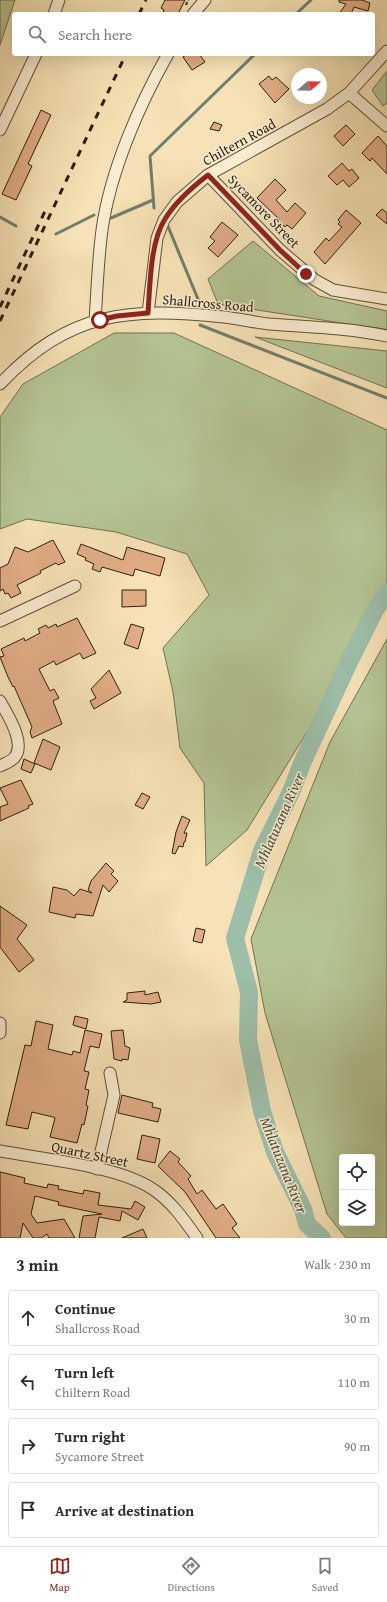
<!DOCTYPE html>
<html lang="en">
<head>
<meta charset="utf-8">
<style>
	body { margin:0; font-family:"Gentium Book Plus",serif; background:#f7f7f7; color:#2b2b33 }
	.controls { position:absolute; right:12px; bottom:12px; display:grid; overflow:hidden; border-radius:4px; box-shadow:0 4px 16px #0002 }
	.controls button { width:36px; height:36px; display:grid; place-items:center; padding:0; border:0; border-bottom:1px solid #e1e1e2; background:#fff; color:#2b2b33; font:20px sans-serif }
	.compass { position:absolute; left:291px; top:68px; width:36px; height:36px; border-radius:50%; background:#fff; box-shadow:0 4px 16px #0002; rotate:70deg }
	.stop { position:absolute; width:12px; height:12px; margin:-9px; border:3px solid #8f2418; border-radius:50%; background:#fff }
	.stop.end { background:#8f2418; border-color:#fff; box-shadow:0 1px 4px #0008 }
	.list { margin:0; padding:0; list-style:none }
	h2 { display:flex; justify-content:space-between; align-items:center; height:52px; margin:0; padding:0 16px; font-size:17px }
	h2 small { font-size:13px; font-weight:400; color:#7c7c81 }
	.list li { display:grid; grid-template-columns:26px 1fr auto; gap:12px; align-items:center; box-sizing:border-box; height:56px; margin:0 8px 8px; padding:0 8px; border:1px solid #e1e1e2; border-radius:4px }
	.list b { display:block; font-size:15px; white-space:nowrap }
	.list p { margin:0; font-size:13px; white-space:nowrap; color:#7c7c81 }
	.list em { font-size:13px; font-style:normal; color:#7c7c81 }
	.icon { flex:none; width:22px; height:22px; fill:none; stroke:currentColor; stroke-width:2; stroke-linecap:round; stroke-linejoin:round }
	.map { position:relative; flex:none; width:387px; height:1238px; overflow:hidden }
	.search { position:absolute; background:#fff; box-shadow:0 4px 16px #0002; left:12px; right:12px; top:12px; height:44px; display:flex; align-items:center; gap:10px; box-sizing:border-box; padding:0 14px; border-radius:4px; color:#7c7c81; font-size:15px }
	.sheet { height:308px; background:#fff }
	nav { display:flex; justify-content:space-around; align-items:center; box-sizing:border-box; height:56px; border-top:1px solid #e1e1e2; background:#fff; font-size:11px; color:#7c7c81 }
	nav a { display:grid; justify-items:center; gap:2px }
	nav .on { color:#8f2418 }
	.map>svg:first-child { display:block }
</style>
</head>
<body>
<div class="map">
<svg width="387" height="1238" viewBox="0 0 387 1238">
	<rect width="100%" height="100%" fill="#f6e2b6"/>
	<filter id="stains"><feTurbulence type="fractalNoise" baseFrequency=".005" numOctaves="4"/><feColorMatrix values="0 0 0 0 .2 0 0 0 0 .09 0 0 0 0 .02 0 0 0 .5 -.17"/></filter>
	<radialGradient id="worn" r=".72"><stop offset=".6" stop-color="#630" stop-opacity="0"/><stop offset="1" stop-color="#630" stop-opacity=".3"/></radialGradient>
	<!-- green -->
	<path fill="#b5c493" stroke="#717252" fill-rule="evenodd" d="M0,0H15L0,45Z
		M387,71V103L383,106L372,90Z
		M253,241L319,296L387,311V330L218,304L208,279Z
		M114,333H174L387,430V601L247,830L206,866L204,783L180,748L173,692L163,648L209,595L187,554L116,532L27,519L0,529V417L23,384Z
		M255,337L387,351V388Z
		M387,639V1238H346L327,1214L265,1013L251,939L330,742ZM342,1157H372V1223H342Z"/>
	<g fill="none" stroke-linecap="round" stroke-linejoin="round">
		<!-- stream -->
		<path stroke="#707e6c" stroke-width="3" d="M296,14L311,0
			M154,208L150,156L255,54
			M0,217L16,226
			M111,218L153,200
			M167,224L200,304
			M56,234L94,215
			M200,325L387,398"/>
		<!-- river -->
		<path stroke="#9dbea9" stroke-width="18" d="M322,1238L307,1224L303,1209L275,1152L262,1111L248,1040L249,992L235,938L262,851L291,792L303,761L349,662L375,610L387,592"/>
	</g>
	<!-- building -->
	<path fill="#e1ad86" stroke="#2d1f10" d="M165,0H185L178,14H162L164,10L161,8Z
		M339,0H362L370,3L368,11L354,7L351,14H339L346,4L339,2Z
		M187,54H199L205,62L192,70L183,57Z
		M269,76L272,80L276,77L289,89L275,103L259,84Z
		M41,110L51,115L28,164L32,166L16,200L2,194Z
		M214,122L222,125L219,131L210,129Z
		M346,125L355,134L343,146L334,136Z
		M378,136L387,146V174L372,158L370,161L362,153Z
		M342,163L349,171L352,169L359,178L349,187L343,180L337,185L328,176Z
		M275,179L286,190L276,200L287,212L295,203L306,213L292,229L287,225L285,227L279,221L280,220L257,198Z
		M382,209L387,213V224L376,215Z
		M346,210L361,223L325,264L314,252L326,238L329,241L342,227L338,224L340,222L338,220Z
		M222,222L238,235L218,257L208,248L215,241L210,237Z
		M53,540L65,562L58,565L56,563L40,571L41,573L17,585L21,593L11,598L8,593L5,594L3,589L0,591V568L8,564L15,547L28,552Z
		M81,544L123,560L127,547L165,558L160,576L135,569L133,576L102,567L100,572L92,569L94,564L85,560L86,558L77,554Z
		M122,590H146V606L122,607Z
		M77,618L96,653L83,659L80,653L56,665L54,661L39,669L50,691L54,689L59,698L53,701L62,724L32,738L30,732L32,727L14,686L13,687L8,677L0,657L4,656L1,649L24,638L25,641L40,633L38,629L46,625L48,628L56,624L57,627Z
		M131,624L144,628L138,649L124,644Z
		M109,670L121,693L94,709L90,701L96,698L91,689Z
		M43,739L60,747L51,770L34,763Z
		M24,759L35,764L31,773L21,769Z
		M21,780L33,804L28,806L29,808L0,821V807L8,804L0,788Z
		M142,793L150,797L143,809L135,805Z
		M182,816L190,820L184,833H187L185,842H184L183,847L179,846L175,854L172,853L176,832Z
		M106,863L114,871L111,874L118,881L109,892L103,885L93,916L76,914L75,918L49,912L53,887L67,890L74,896L80,889L92,893L88,890L91,881Z
		M0,906L27,925L17,939L34,960L19,972L0,947Z
		M196,928L205,930L202,943L193,941Z
		M145,991V995L158,992L161,1002L151,1004L123,1002L127,1000V993Z
		M75,1016L88,1019L86,1029L73,1025Z
		M36,1021L53,1025L48,1049L72,1055L73,1051L80,1053L85,1030L102,1034L99,1048L90,1046L84,1071L89,1072L85,1089L89,1090L86,1105L88,1106L84,1125L82,1124L77,1143L50,1137L55,1118L53,1117L32,1112L28,1129L6,1125L25,1045L31,1046Z
		M123,1030L125,1046L130,1048L128,1060L122,1059V1061L114,1059L111,1031Z
		M122,1095L153,1103L152,1107L161,1109L158,1122L118,1113Z
		M142,1135L160,1139L155,1163L137,1159Z
		M170,1151L180,1159L178,1162L191,1176L188,1179L197,1194L202,1190L216,1209L223,1204L237,1224L232,1228L240,1238H216L185,1192L158,1166Z
		M0,1172L25,1178L24,1183L47,1188L48,1184L59,1186L58,1189L83,1194L84,1190L100,1193L98,1205L131,1209L135,1201L145,1207L138,1220L122,1211L120,1221L99,1217L95,1238H79L83,1216L102,1214L58,1205L59,1202L35,1196L31,1214L37,1223L64,1219L75,1238H49L47,1234L41,1238H33L23,1223L20,1238H0Z
		M143,1229L147,1238H122Z"/>
	<g fill="none" stroke-linecap="round" stroke-linejoin="round">
		<!-- minor casing -->
		<g stroke="#5f503a" stroke-width="13">
			<path id="minor" d="M54,14L59,0
				M193,14L205,0
				M349,93L387,126
				M0,130L36,54
				M208,175L280,250L315,280L333,290L387,299
				M148,313L157,238L164,220L177,202L208,175L327,109L349,93L387,51
				M95,321C97,291 98,260 102,230C110,172 139,105 168,54
				M0,384C69,311 129,307 224,317C239,319 254,322 269,324C309,327 348,328 387,336
				M0,621L75,586
				M0,701C7,714 27,744 14,758C10,762 4,764 0,766
				M0,1023V1033
				M0,1151C43,1159 120,1166 154,1190C172,1202 185,1221 197,1238
				M97,1169L114,1095L110,1073"/>
		</g>
		<!-- path -->
		<path stroke="#2d1f10" stroke-width="2" stroke-dasharray="3 2" stroke-linecap="butt" d="M186,5L188,0"/>
		<!-- minor -->
		<use href="#minor" stroke="#f9ecd0" stroke-width="11"/>
		<!-- rail -->
		<path stroke="#2d1f10" stroke-width="3" stroke-dasharray="7 7" stroke-linecap="butt" d="M139,14L146,0
			M0,307L46,209
			M0,321L126,54"/>
	</g>
	<g fill="none" stroke-linecap="round" stroke-linejoin="round">
		<!-- route -->
		<path stroke="#8f2418" stroke-width="5" d="M100,320L117,316L148,313C150,286 150,242 165,219C176,201 191,188 208,175L280,250L306,274"/>
	</g>
	<g text-anchor="middle" dominant-baseline="central" stroke-width="3" stroke-linejoin="round" paint-order="stroke">
		<!-- street labels -->
		<g font-size="14" fill="#2d1f10" stroke="#f9ecd0">
			<text transform="translate(239 142) rotate(-29)">Chiltern Road</text>
			<text transform="translate(264 211) rotate(46)">Sycamore Street</text>
			<text transform="translate(208 303) rotate(5)">Shallcross Road</text>
			<text transform="translate(90 1154) rotate(12)">Quartz Street</text>
		</g>
		<!-- water labels -->
		<g font-size="15" font-style="italic" fill="#4f4f3e" stroke="#f9ecd0">
			<text transform="translate(279 820) rotate(-66)">Mhlatuzana River</text>
			<text transform="translate(284 1165) rotate(68)">Mhlatuzana River</text>
		</g>
	</g>
	<rect width="100%" height="100%" filter="url(#stains)"/>
	<rect width="100%" height="100%" fill="url(#worn)"/>
</svg>
<div class="controls">
<button><svg class="icon" aria-label="locate" viewBox="0 0 24 24"><circle cx="12" cy="12" r="6"/><path d="M12 2v4M12 18v4M2 12h4M18 12h4"/></svg></button>
<button><svg class="icon" aria-label="layers" viewBox="0 0 24 24"><path d="M12 4l9 5-9 5-9-5zM3 14l9 5 9-5"/></svg></button>
</div>
<svg class="compass" viewBox="-18 -18 36 36"><path d="M0-13l5 13h-10z" fill="#e53935"/><path d="M0 13l5-13h-10z" fill="#7c7c81"/></svg>
<div class="stop" style="left:100px;top:320px"></div>
<div class="stop end" style="left:306px;top:274px"></div>
<div class="search"><svg class="icon" aria-label="search" viewBox="0 0 24 24"><circle cx="10" cy="10" r="6"/><path d="M15 15l6 6"/></svg>Search here</div>
</div>
<section class="sheet">
<h2>3 min<small>Walk · 230 m</small></h2>
<ul class="list">
<li><svg class="icon" aria-label="ahead" viewBox="0 0 24 24"><path d="M12 20V5M6 11l6-6 6 6"/></svg><div><b>Continue</b><p>Shallcross Road</p></div><em>30 m</em></li>
<li><svg class="icon" aria-label="left" viewBox="0 0 24 24"><path d="M17 20v-9H6M10 6l-5 5 5 5"/></svg><div><b>Turn left</b><p>Chiltern Road</p></div><em>110 m</em></li>
<li><svg class="icon" aria-label="right" viewBox="0 0 24 24"><path d="M7 20v-9h11M14 6l5 5-5 5"/></svg><div><b>Turn right</b><p>Sycamore Street</p></div><em>90 m</em></li>
<li><svg class="icon" aria-label="arrive" viewBox="0 0 24 24"><path d="M6 21V4h12l-3 4 3 4H6"/></svg><div><b>Arrive at destination</b></div></li>
</ul>
</section>
<nav>
<a class="on"><svg class="icon" aria-label="map" viewBox="0 0 24 24"><path d="M3 6l6-2 6 2 6-2v14l-6 2-6-2-6 2zM9 4v14M15 6v14"/></svg>Map</a>
<a><svg class="icon" aria-label="directions" viewBox="0 0 24 24"><path d="M12 3l9 9-9 9-9-9zM9 14v-3h6M13 9l2 2-2 2"/></svg>Directions</a>
<a><svg class="icon" aria-label="saved" viewBox="0 0 24 24"><path d="M7 4h10v16l-5-4-5 4z"/></svg>Saved</a>
</nav>
</body>
</html>
